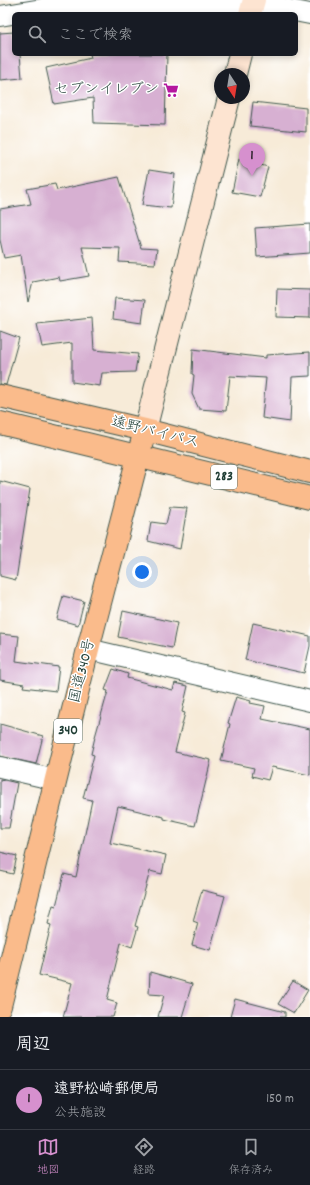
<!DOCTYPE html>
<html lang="ja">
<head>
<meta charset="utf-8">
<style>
	body { margin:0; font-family:Dekko,"Klee One",sans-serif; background:#242831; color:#f1f3f6 }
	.compass { position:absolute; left:214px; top:68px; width:36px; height:36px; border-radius:50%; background:#171b24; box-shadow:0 2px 6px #0003; rotate:168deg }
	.you { position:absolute; left:142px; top:572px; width:14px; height:14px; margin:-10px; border:3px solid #fff; border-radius:50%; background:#1a73e8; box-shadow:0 0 0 6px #1a73e833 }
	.badge { display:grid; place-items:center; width:26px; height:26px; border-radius:50%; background:#d690ce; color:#111; font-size:13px; font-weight:700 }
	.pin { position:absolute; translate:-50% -33px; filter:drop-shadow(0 1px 2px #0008) }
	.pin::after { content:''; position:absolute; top:21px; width:14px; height:12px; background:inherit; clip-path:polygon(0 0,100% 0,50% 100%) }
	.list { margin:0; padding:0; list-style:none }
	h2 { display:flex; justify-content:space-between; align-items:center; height:52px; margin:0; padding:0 16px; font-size:17px }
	h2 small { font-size:13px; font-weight:400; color:#9ea1a6 }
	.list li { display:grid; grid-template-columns:26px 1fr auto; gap:12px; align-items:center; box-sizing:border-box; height:60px; padding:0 16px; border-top:1px solid #363941 }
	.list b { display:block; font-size:15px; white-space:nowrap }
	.list p { margin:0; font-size:13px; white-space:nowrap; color:#9ea1a6 }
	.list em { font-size:13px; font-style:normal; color:#9ea1a6 }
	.icon { flex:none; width:22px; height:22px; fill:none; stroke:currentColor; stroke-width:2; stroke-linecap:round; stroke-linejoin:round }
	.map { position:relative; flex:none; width:310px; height:1017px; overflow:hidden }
	.search { position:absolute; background:#171b24; box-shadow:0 2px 6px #0003; left:12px; right:12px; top:12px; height:44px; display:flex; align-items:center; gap:10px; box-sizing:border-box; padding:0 14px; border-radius:6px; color:#9ea1a6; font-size:15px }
	.sheet { height:112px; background:#171b24 }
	nav { display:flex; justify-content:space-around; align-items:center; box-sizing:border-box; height:56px; border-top:1px solid #363941; background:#171b24; font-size:11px; color:#9ea1a6 }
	nav a { display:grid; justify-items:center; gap:2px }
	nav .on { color:#d690ce }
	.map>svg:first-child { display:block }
</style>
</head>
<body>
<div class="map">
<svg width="310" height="1017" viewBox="0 0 310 1017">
	<rect width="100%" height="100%" fill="#fff"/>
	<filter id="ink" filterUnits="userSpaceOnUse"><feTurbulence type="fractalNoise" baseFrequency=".025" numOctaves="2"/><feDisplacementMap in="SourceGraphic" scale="8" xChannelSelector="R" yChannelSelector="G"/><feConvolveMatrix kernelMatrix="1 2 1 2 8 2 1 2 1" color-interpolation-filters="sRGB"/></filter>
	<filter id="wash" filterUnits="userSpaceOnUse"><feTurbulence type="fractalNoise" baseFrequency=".012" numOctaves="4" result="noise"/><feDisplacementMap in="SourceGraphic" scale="16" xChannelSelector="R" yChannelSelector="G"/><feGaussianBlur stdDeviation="0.9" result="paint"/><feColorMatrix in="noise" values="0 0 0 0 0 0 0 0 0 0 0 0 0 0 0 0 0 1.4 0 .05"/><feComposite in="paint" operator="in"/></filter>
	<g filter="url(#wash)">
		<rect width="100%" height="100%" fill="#f7ebd8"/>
		<g id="blocks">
			<!-- building -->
			<path fill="#d7b0d2" d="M14,32V54H20L22,78L0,80V33Z
				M90,54H167L165,125L94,123L93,98L54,104L46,68L91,58Z
				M253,102L306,108V132L250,126Z
				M239,159L268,167L260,197L232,192Z
				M149,170L175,174L171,208L142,205Z
				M119,177L141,248L157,249L155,264L119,262L120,248L82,247L89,276L60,281L59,277L33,282L28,302L21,255L4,258L0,240V209L31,204L27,189L55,184L57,190Z
				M310,224V253L257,257L255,228Z
				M277,289L310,290V318L276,317Z
				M115,298L145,300L142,323L113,319Z
				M92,318L94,350L138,354L135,372L102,373L100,386L72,382V343L42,347L37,324Z
				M0,331L19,338L6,385L0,384Z
				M193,349L266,358V355L310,352V376L292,377L290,422L262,418L266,378L230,376L226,411L199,409L192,394L194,375L192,374Z
				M0,481L30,489L16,580L0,576Z
				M170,507L187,508L180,549L148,541L151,522L166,524Z
				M63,596L84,601L78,625L57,619Z
				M123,611L177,623L172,648L118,637Z
				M253,623L310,636V646L304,673L245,660Z
				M0,634L19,636L16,661L59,667L56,691L23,687L24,684L0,680Z
				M113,669L128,674L127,678L173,690L175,683L188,686L182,712L185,713L175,752L211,760L195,826L164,819V817L118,806L110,843L166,855L162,874L150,871L135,926L138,927L132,947L121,943L107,1000L117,1003L113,1017H63L72,983L39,975L51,925L48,924L53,905L56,906L64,874L76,877L92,800L83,798L94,755L91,754L95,737L108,691L105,690Z
				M236,697L251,701L250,703L265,706L262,719L310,729V775L272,767L268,780L252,776L254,768L221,761L230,724L228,723Z
				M0,724L43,736L36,764L0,756Z
				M0,779L17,783L9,828H0Z
				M0,852L17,856L13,874L0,871Z
				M202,890L225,896L210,950L192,945L198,923L193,921Z
				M150,972L192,984L182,1017H158L164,995L149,994Z
				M293,981L308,990L294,1013L278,1004Z
				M235,999L285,1012V1017H230Z"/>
		</g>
	</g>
	<g filter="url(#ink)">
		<use href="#blocks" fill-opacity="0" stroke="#3f574d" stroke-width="1"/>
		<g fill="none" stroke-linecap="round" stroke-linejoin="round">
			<!-- street casing -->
			<g stroke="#3f574d" stroke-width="22">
				<path id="street" d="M0,16L72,4L193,8L253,3L310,14
					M88,649L310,701
					M0,767L56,780"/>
			</g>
			<!-- secondary casing -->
			<g stroke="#3f574d" stroke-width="24">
				<path id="secondary" d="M250,14L254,0
					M235,74L240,54
					M145,430L229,98"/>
			</g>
			<!-- highway casing -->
			<g stroke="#3f574d" stroke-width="24">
				<path id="highway" d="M0,396L145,430L310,472
					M0,423L310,498
					M0,1006L88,649L145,430"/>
			</g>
			<!-- street -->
			<use href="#street" stroke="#fff" stroke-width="20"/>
			<!-- secondary -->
			<use href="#secondary" stroke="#fde4d1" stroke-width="22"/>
			<!-- highway -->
			<use href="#highway" stroke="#fabb8b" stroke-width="22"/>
		</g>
	</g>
	<!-- icons -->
	<defs>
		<g id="supermarket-bare" transform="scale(1.2)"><path d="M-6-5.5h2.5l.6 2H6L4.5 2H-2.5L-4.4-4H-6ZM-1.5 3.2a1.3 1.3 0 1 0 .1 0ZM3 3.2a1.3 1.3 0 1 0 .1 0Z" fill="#b5179e" stroke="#fff" stroke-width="2.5" paint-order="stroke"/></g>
	</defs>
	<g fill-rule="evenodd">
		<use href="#supermarket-bare" x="171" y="90"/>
	</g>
	<g text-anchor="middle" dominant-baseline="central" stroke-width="3" stroke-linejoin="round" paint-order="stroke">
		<!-- shield labels -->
		<g fill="#fff" stroke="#627771" stroke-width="1">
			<rect x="211" y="465" width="26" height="24" rx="3"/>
			<rect x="54" y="719" width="28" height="24" rx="3"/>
		</g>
		<g font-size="14" font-weight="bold" fill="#1f3d34">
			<text x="224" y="477">283</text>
			<text x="68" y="731">340</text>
		</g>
		<!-- poi labels -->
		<g font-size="15" fill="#1f3d34" stroke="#fff" text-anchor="end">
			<text x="159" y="90">セブンイレブン</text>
		</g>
		<!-- street labels -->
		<g font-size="15" fill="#1f3d34" stroke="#fff">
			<text transform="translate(155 433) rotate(14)">遠野バイパス</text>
			<text transform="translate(83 671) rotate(-76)">国道340号</text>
		</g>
	</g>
</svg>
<svg class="compass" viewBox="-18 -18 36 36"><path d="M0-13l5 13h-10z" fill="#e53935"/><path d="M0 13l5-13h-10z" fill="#9ea1a6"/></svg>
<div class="you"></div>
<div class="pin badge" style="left:252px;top:176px">1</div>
<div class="search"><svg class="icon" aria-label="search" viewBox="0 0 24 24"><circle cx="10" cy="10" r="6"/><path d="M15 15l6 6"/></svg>ここで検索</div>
</div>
<section class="sheet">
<h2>周辺<small></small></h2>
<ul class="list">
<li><span class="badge">1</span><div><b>遠野松崎郵便局</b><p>公共施設</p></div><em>150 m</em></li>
</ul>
</section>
<nav>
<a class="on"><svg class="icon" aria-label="map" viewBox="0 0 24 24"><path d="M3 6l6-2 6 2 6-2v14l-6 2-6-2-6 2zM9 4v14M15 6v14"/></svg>地図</a>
<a><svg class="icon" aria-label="directions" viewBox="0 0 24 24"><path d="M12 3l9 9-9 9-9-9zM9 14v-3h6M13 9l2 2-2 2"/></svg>経路</a>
<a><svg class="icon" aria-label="saved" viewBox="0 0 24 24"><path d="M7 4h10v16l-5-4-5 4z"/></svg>保存済み</a>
</nav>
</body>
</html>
